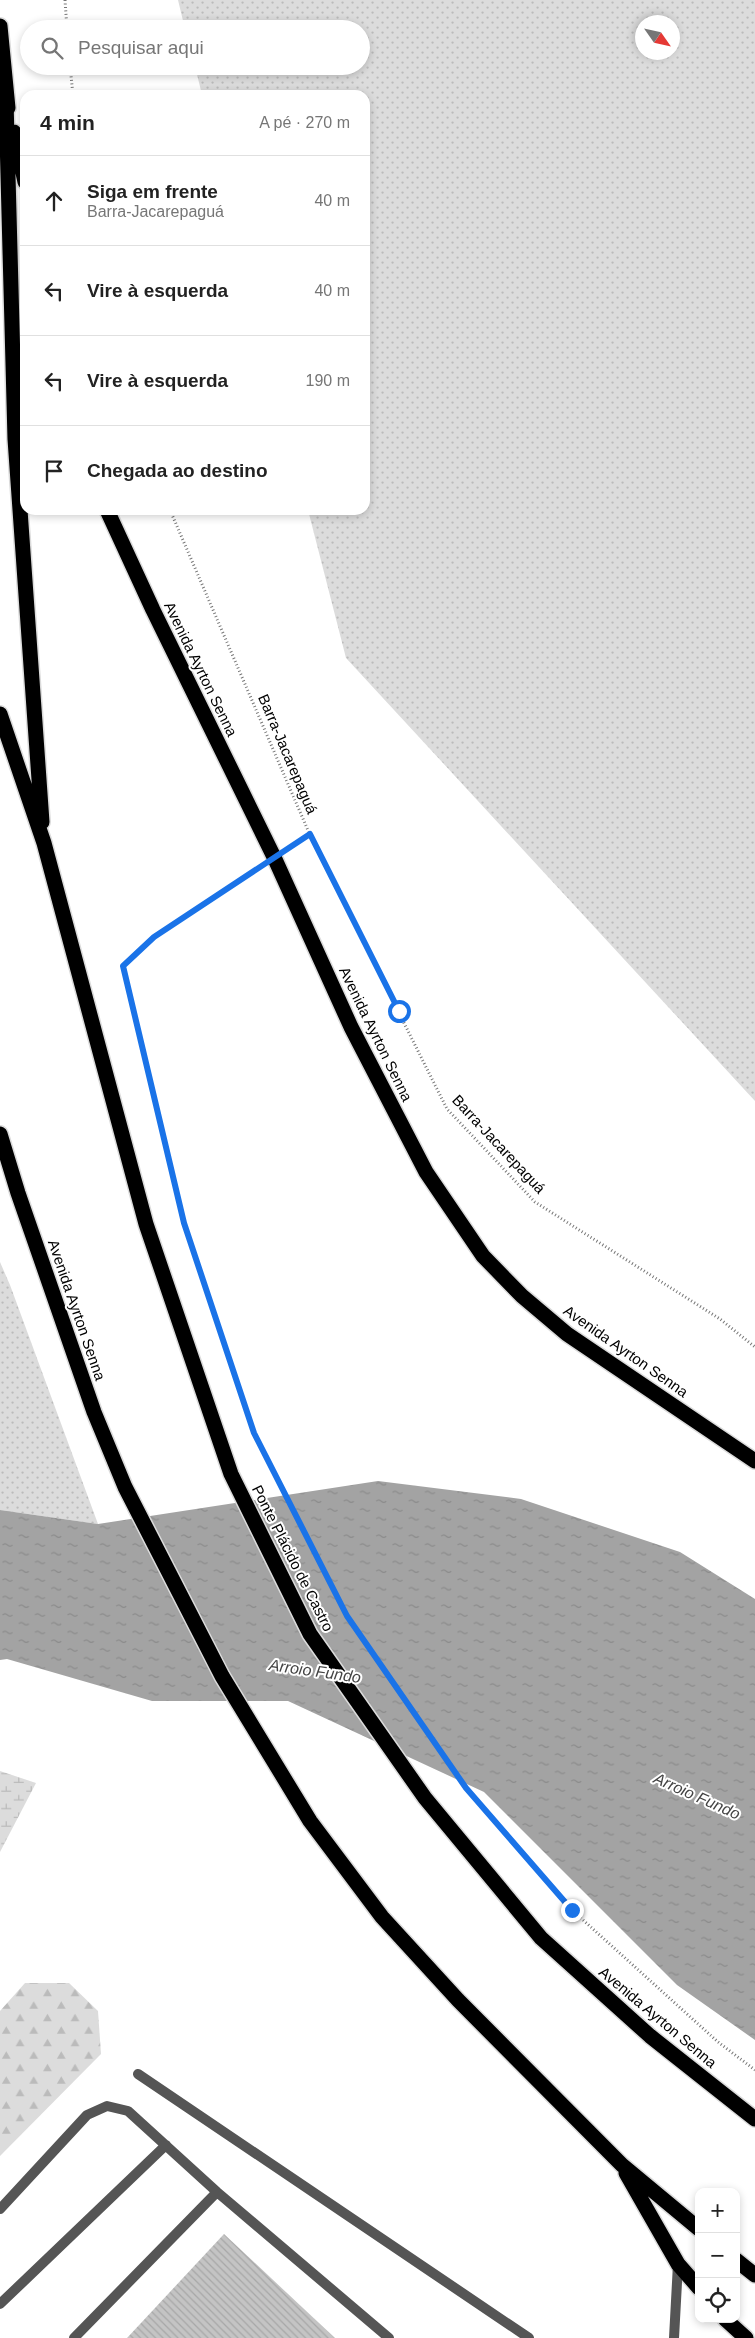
<!DOCTYPE html>
<html lang="pt">
<head>
<meta charset="utf-8">
<style>
	body { margin:0; font-family:Helvetica,sans-serif; background:#f2f2f2; color:#222 }
	.controls { position:absolute; right:15px; bottom:15px; display:grid; overflow:hidden; border-radius:10px; box-shadow:0 2px 8px #0003 }
	.controls button { width:45px; height:45px; display:grid; place-items:center; padding:0; border:0; border-bottom:1px solid #e0e0e0; background:#fff; color:#222; font:25px sans-serif }
	.compass { position:absolute; left:635px; top:15px; width:45px; height:45px; border-radius:50%; background:#fff; box-shadow:0 2px 8px #0003; rotate:124deg }
	.stop { position:absolute; width:15px; height:15px; margin:-11px; border:4px solid #1a73e8; border-radius:50%; background:#fff }
	.stop.end { background:#1a73e8; border-color:#fff; box-shadow:0 1px 5px #0008 }
	.list { margin:0; padding:0; list-style:none }
	h2 { display:flex; justify-content:space-between; align-items:center; height:65px; margin:0; padding:0 20px; font-size:21px }
	h2 small { font-size:16px; font-weight:400; color:#767676 }
	.list li { display:grid; grid-template-columns:32px 1fr auto; gap:15px; align-items:center; box-sizing:border-box; height:90px; padding:0 20px; border-top:1px solid #e0e0e0 }
	.list b { display:block; font-size:19px; white-space:nowrap }
	.list p { margin:0; font-size:16px; white-space:nowrap; color:#767676 }
	.list em { font-size:16px; font-style:normal; color:#767676 }
	.icon { flex:none; width:28px; height:28px; fill:none; stroke:currentColor; stroke-width:2; stroke-linecap:round; stroke-linejoin:round }
	.map { position:relative; flex:none; width:755px; height:2338px; overflow:hidden }
	.search { position:absolute; background:#fff; box-shadow:0 2px 8px #0003; left:20px; top:20px; width:350px; height:55px; display:flex; align-items:center; gap:12px; box-sizing:border-box; padding:0 18px; border-radius:28px; color:#767676; font-size:19px }
	.panel { position:absolute; background:#fff; box-shadow:0 2px 8px #0003; left:20px; top:90px; width:350px; height:425px; border-radius:15px }
	.map>svg:first-child { display:block }
</style>
</head>
<body>
<div class="map">
<svg width="755" height="2338" viewBox="0 0 755 2338">
	<defs>
		<pattern id="green-dots" width="8" height="8" patternUnits="userSpaceOnUse" patternTransform="scale(1.25)"><rect width="8" height="8" fill="#dcdcdc"/><path d="M2 2h.1M6 6h.1" fill="none" stroke="#bbb" stroke-width="1.8" stroke-linecap="round"/></pattern>
		<pattern id="forest-firs" width="22" height="20" patternUnits="userSpaceOnUse" patternTransform="scale(1.25)"><rect width="22" height="20" fill="#dcdcdc"/><path d="M5 1l3.5 6h-7zM16 11l3.5 6h-7z" fill="#bbb"/></pattern>
		<pattern id="wetland-marsh" width="20" height="14" patternUnits="userSpaceOnUse" patternTransform="scale(1.25)"><rect width="20" height="14" fill="#dcdcdc"/><path d="M1 5h8M5 5V1M11 12h8M15 12V8" fill="none" stroke="#bbb"/></pattern>
		<pattern id="water-ripples" width="26" height="14" patternUnits="userSpaceOnUse" patternTransform="scale(1.25)"><rect width="26" height="14" fill="#a3a3a3"/><path d="M2 4q2-2 4 0t4 0M15 11q2-2 4 0t4 0" fill="none" stroke="#8b8b8b"/></pattern>
		<pattern id="building-back-hatch" width="6" height="6" patternUnits="userSpaceOnUse" patternTransform="scale(1.25)"><rect width="6" height="6" fill="#c4c4c4"/><path d="M-1 5l2 2M0 0l6 6M5-1l2 2" fill="none" stroke="#a7a7a7"/></pattern>
	</defs>
	<rect width="100%" height="100%" fill="#fff"/>
	<!-- green -->
	<path fill="url(#green-dots)" fill-rule="evenodd" d="M178,0H755V1101L346,658L308,510H365V95H202L195,66H361V29H185ZM642,22H672V52H642Z
		M0,1262L10,1285L98,1524L0,1510Z"/>
	<!-- forest -->
	<path fill="url(#forest-firs)" d="M25,1983H69L98,2011L101,2054L0,2156V2011Z"/>
	<!-- wetland -->
	<path fill="url(#wetland-marsh)" d="M0,1771L36,1783L0,1852Z"/>
	<!-- water -->
	<path fill="url(#water-ripples)" d="M378,1481L521,1499L680,1552L755,1599V2040L677,1985L484,1792L288,1701H152L7,1659L0,1660V1510L98,1524Z"/>
	<!-- building -->
	<path fill="url(#building-back-hatch)" d="M224,2234L335,2338H127Z"/>
	<g fill="none" stroke-linecap="round" stroke-linejoin="round">
		<!-- highway casing -->
		<g stroke="#dbdbdb" stroke-width="18">
			<path id="highway" d="M0,26L8,108
				M6,100L15,439L42,822
				M14,132L25,182
				M107,510L153,610L274,857L351,1027L426,1172L483,1256L522,1296L567,1334L755,1461
				M0,714L44,843L146,1224L231,1474L310,1634L425,1798L541,1938L650,2036L755,2119
				M0,1134L18,1193L94,1412L125,1487L222,1676L310,1821L382,1917L458,2000L622,2165L699,2229
				M626,2173L678,2264L699,2288
				M736,2260L755,2275
				M725,2319L746,2338"/>
		</g>
		<!-- path -->
		<path stroke="#777" stroke-width="3" stroke-dasharray="1 2.5" stroke-linecap="butt" d="M65,0L67,29
			M70,66L73,95
			M170,510L310,835L447,1109L535,1202L720,1319L755,1347
			M296,844L310,835
			M251,873L154,937L123,965L184,1223L254,1433L347,1617L466,1788L572,1910L718,2042L755,2070"/>
		<!-- lane -->
		<path stroke="#555" stroke-width="10" d="M138,2074L529,2338
			M0,2209L87,2115L107,2106L128,2111L217,2192L389,2338
			M0,2304L166,2145
			M74,2338L217,2192
			M674,2338L678,2264"/>
		<!-- highway -->
		<use href="#highway" stroke="#000" stroke-width="15"/>
	</g>
	<g fill="none" stroke-linecap="round" stroke-linejoin="round">
		<!-- route -->
		<path stroke="#1a73e8" stroke-width="6" d="M399,1011L310,834L154,937L123,966L184,1223L254,1433L347,1616L466,1788L572,1910"/>
	</g>
	<g text-anchor="middle" dominant-baseline="central" stroke-width="4" stroke-linejoin="round" paint-order="stroke">
		<!-- street labels -->
		<g font-size="15" fill="#000" stroke="#fff">
			<text transform="translate(201 669) rotate(64)">Avenida Ayrton Senna</text>
			<text transform="translate(288 754) rotate(67)">Barra-Jacarepaguá</text>
			<text transform="translate(376 1034) rotate(64)">Avenida Ayrton Senna</text>
			<text transform="translate(499 1144) rotate(47)">Barra-Jacarepaguá</text>
			<text transform="translate(77 1310) rotate(71)">Avenida Ayrton Senna</text>
			<text transform="translate(626 1351) rotate(35)">Avenida Ayrton Senna</text>
			<text transform="translate(293 1558) rotate(63)">Ponte Plácido de Castro</text>
			<text transform="translate(658 2017) rotate(40)">Avenida Ayrton Senna</text>
		</g>
		<!-- water labels -->
		<g font-size="16" font-style="italic" fill="#444" stroke="#fff">
			<text transform="translate(315 1671) rotate(8)">Arroio Fundo</text>
			<text transform="translate(697 1796) rotate(24)">Arroio Fundo</text>
		</g>
	</g>
</svg>
<div class="controls">
<button>+</button>
<button>−</button>
<button><svg class="icon" aria-label="locate" viewBox="0 0 24 24"><circle cx="12" cy="12" r="6"/><path d="M12 2v4M12 18v4M2 12h4M18 12h4"/></svg></button>
</div>
<svg class="compass" viewBox="-18 -18 36 36"><path d="M0-13l5 13h-10z" fill="#e53935"/><path d="M0 13l5-13h-10z" fill="#767676"/></svg>
<div class="stop" style="left:399px;top:1011px"></div>
<div class="stop end" style="left:572px;top:1910px"></div>
<div class="search"><svg class="icon" aria-label="search" viewBox="0 0 24 24"><circle cx="10" cy="10" r="6"/><path d="M15 15l6 6"/></svg>Pesquisar aqui</div>
<section class="panel">
<h2>4 min<small>A pé · 270 m</small></h2>
<ul class="list">
<li><svg class="icon" aria-label="ahead" viewBox="0 0 24 24"><path d="M12 20V5M6 11l6-6 6 6"/></svg><div><b>Siga em frente</b><p>Barra-Jacarepaguá</p></div><em>40 m</em></li>
<li><svg class="icon" aria-label="left" viewBox="0 0 24 24"><path d="M17 20v-9H6M10 6l-5 5 5 5"/></svg><div><b>Vire à esquerda</b></div><em>40 m</em></li>
<li><svg class="icon" aria-label="left" viewBox="0 0 24 24"><path d="M17 20v-9H6M10 6l-5 5 5 5"/></svg><div><b>Vire à esquerda</b></div><em>190 m</em></li>
<li><svg class="icon" aria-label="arrive" viewBox="0 0 24 24"><path d="M6 21V4h12l-3 4 3 4H6"/></svg><div><b>Chegada ao destino</b></div></li>
</ul>
</section>
</div>
</body>
</html>
